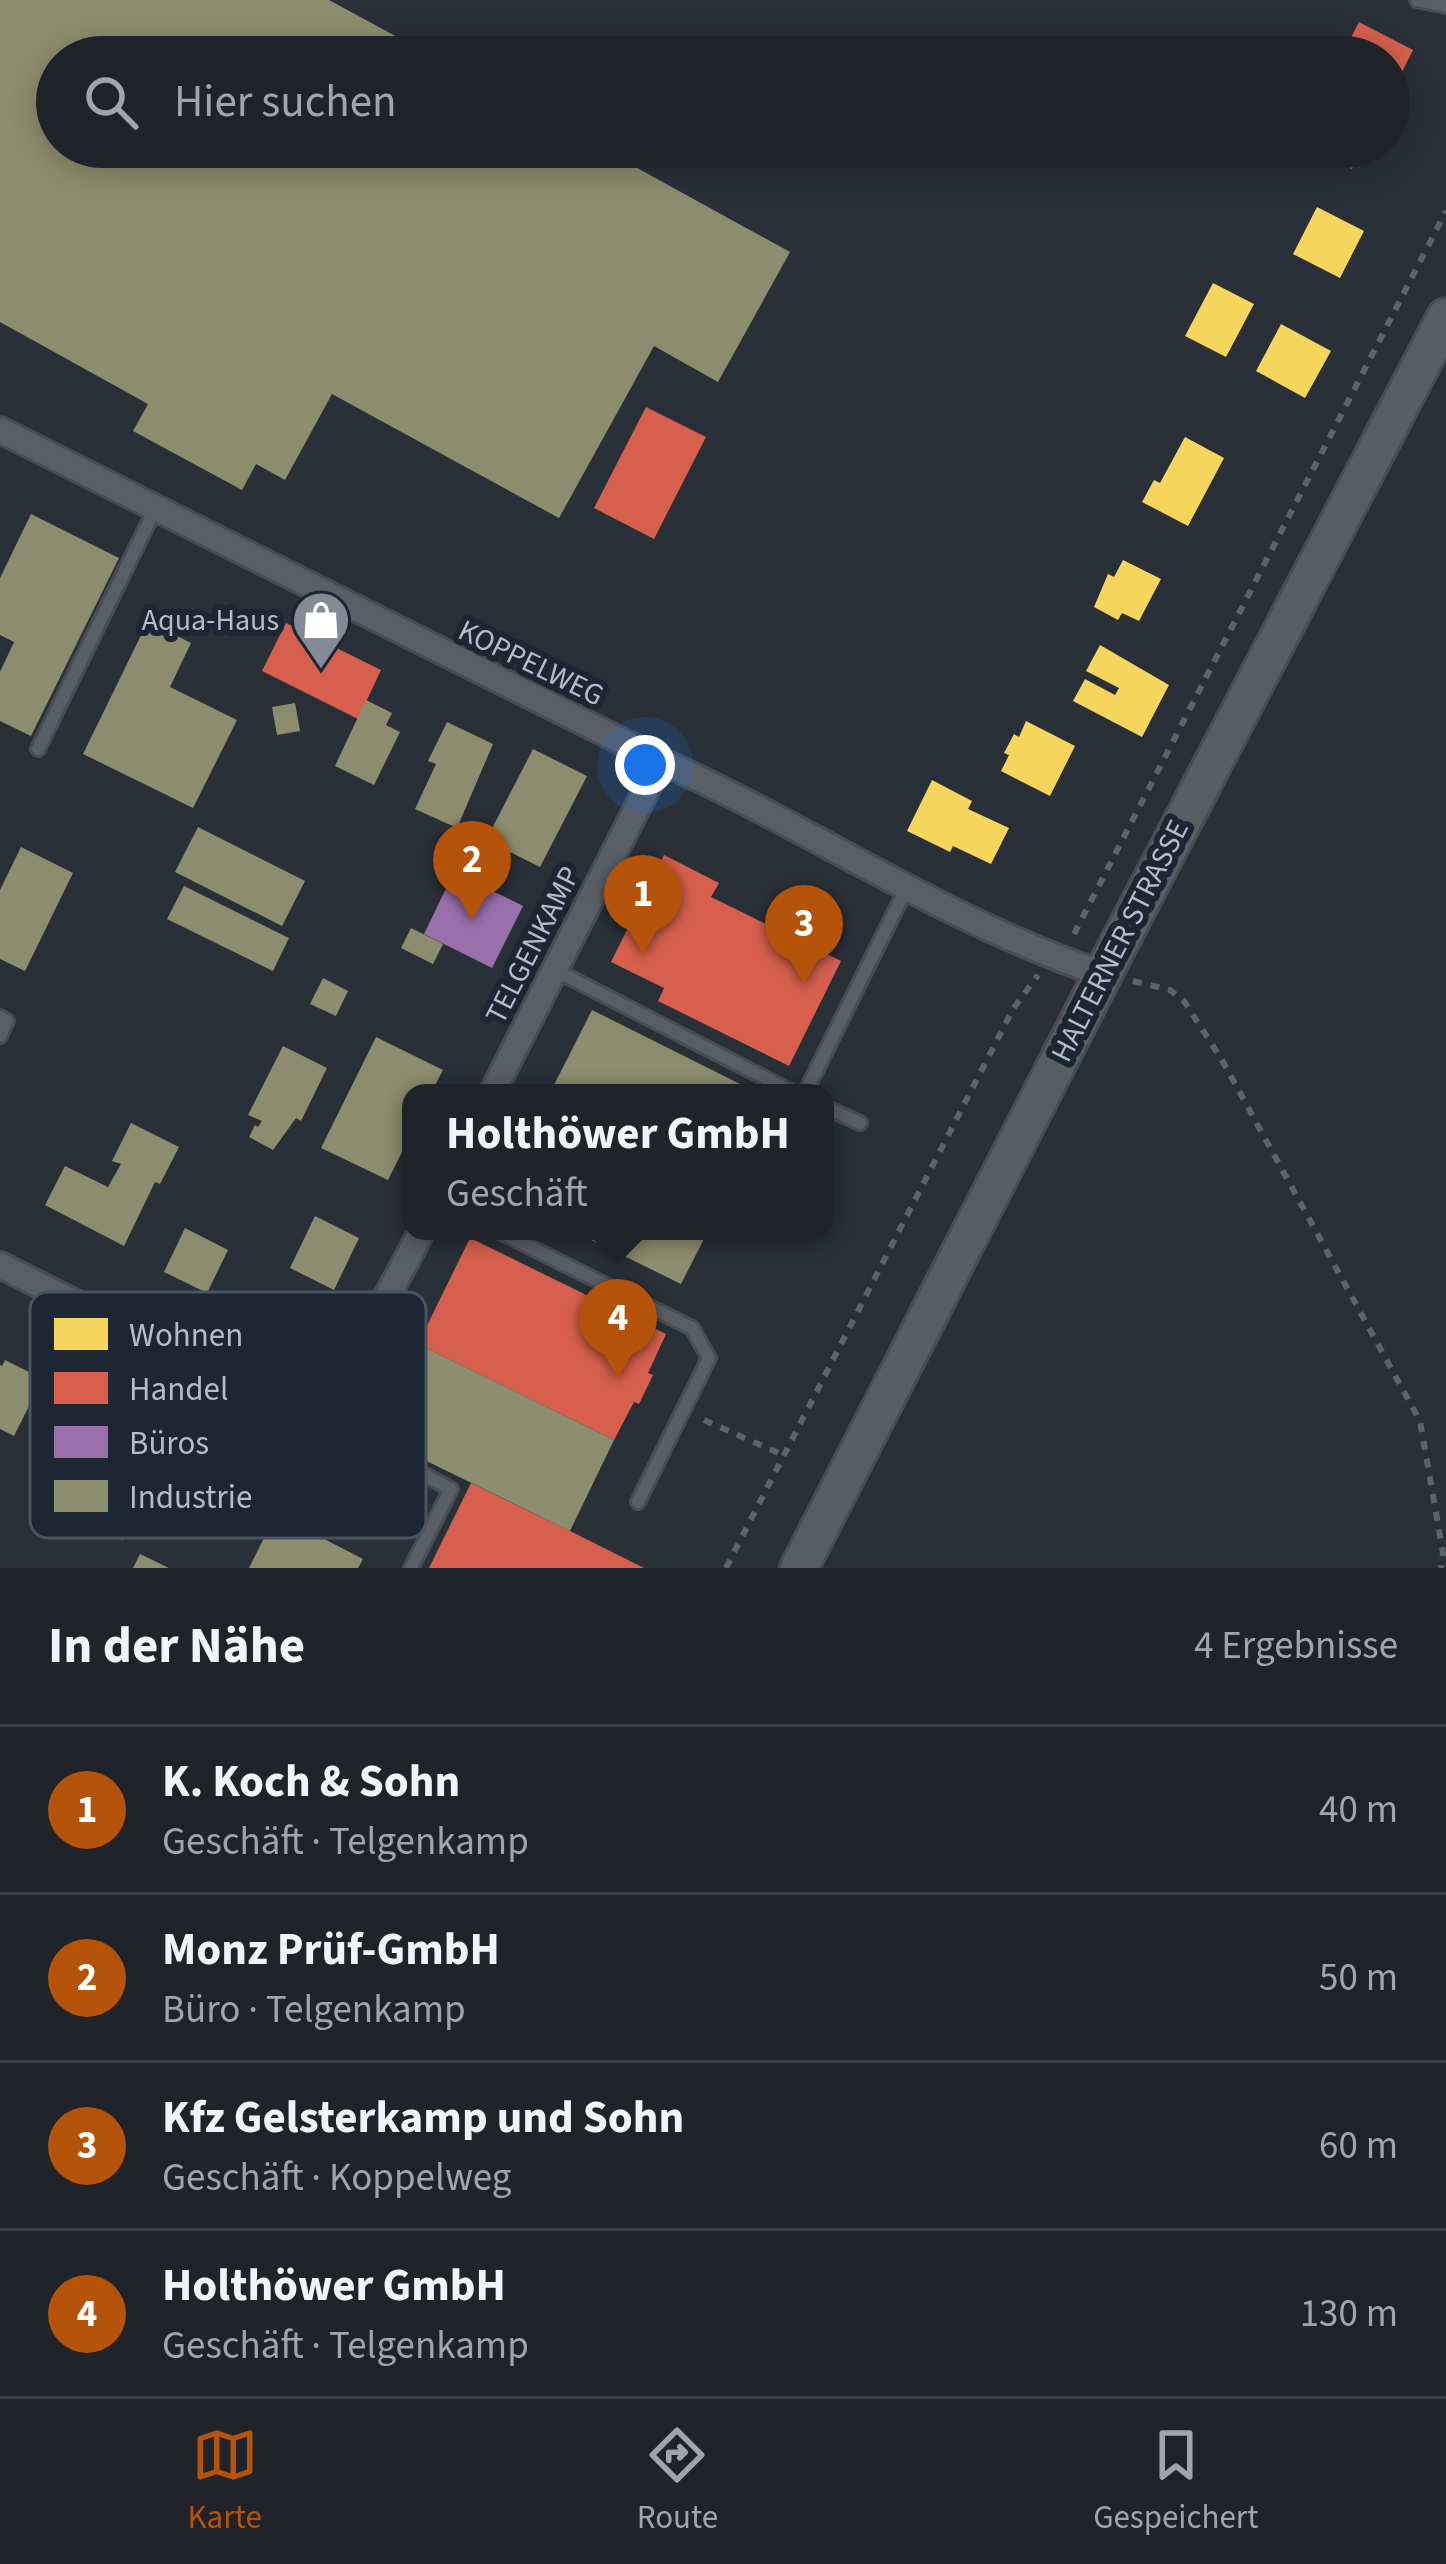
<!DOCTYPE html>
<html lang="de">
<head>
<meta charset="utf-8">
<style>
	body { margin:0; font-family:"Source Sans 3",sans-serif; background:#2d3036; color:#f1f3f6 }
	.you { position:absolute; left:645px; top:765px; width:42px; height:42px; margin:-30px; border:9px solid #fff; border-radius:50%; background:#1a73e8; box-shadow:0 0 0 18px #1a73e833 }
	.badge { display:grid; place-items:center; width:78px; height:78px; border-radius:50%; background:#b45309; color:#fff; font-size:39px; font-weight:700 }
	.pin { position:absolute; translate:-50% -99px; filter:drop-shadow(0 3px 6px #0008) }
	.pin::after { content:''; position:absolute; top:63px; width:42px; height:36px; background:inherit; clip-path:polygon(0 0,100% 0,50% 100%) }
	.popup { position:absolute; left:402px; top:1084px; width:432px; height:156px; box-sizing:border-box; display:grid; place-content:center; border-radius:24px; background:#20242a; filter:drop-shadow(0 3px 9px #0005); font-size:39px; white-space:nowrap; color:#a2a4a8 }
	.popup b { font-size:45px; color:#f1f3f6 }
	.popup::after { content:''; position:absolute; left:50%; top:100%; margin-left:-24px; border:24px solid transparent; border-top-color:#20242a }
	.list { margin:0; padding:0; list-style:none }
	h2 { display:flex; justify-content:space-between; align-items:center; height:156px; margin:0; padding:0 48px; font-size:51px }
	h2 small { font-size:39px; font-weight:400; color:#a2a4a8 }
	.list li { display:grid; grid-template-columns:78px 1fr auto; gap:36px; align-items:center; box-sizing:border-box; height:168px; padding:0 48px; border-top:3px solid #3d4147 }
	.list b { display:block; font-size:45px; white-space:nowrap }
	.list p { margin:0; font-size:39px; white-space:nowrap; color:#a2a4a8 }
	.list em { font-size:39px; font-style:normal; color:#a2a4a8 }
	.icon { flex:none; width:66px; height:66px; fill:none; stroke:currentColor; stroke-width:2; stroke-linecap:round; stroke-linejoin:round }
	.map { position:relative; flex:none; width:1446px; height:1568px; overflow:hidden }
	.search { position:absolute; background:#20242a; box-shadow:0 6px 30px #0003; left:36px; right:36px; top:36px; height:132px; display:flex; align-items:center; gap:30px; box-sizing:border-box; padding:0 42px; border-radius:66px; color:#a2a4a8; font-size:45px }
	.sheet { height:828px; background:#20242a }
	nav { display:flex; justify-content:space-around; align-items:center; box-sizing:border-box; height:168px; border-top:3px solid #3d4147; background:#20242a; font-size:33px; color:#a2a4a8 }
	nav a { display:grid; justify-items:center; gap:6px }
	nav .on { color:#b45309 }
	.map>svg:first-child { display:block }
</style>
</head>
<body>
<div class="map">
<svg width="1446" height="1568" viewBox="0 0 1446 1568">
	<rect width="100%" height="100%" fill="#2a3038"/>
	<!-- homes -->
	<path fill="#f6d55c" d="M1317,207L1364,231L1340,278L1293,254Z
		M1213,283L1254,304L1226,357L1185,336Z
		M1281,324L1331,351L1305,398L1256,371Z
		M1185,437L1224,458L1188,526L1142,502L1154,480L1160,483Z
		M1123,560L1161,579L1139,621L1122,613L1118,620L1094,607L1108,574L1114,577Z
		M1100,645L1169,685L1142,737L1073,701L1085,679L1115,695L1119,688L1086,671Z
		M1026,721L1075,746L1050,796L1001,771L1009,755L1004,753L1014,734L1019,737Z
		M932,780L972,801L968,809L1009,828L991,864L953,846L950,852L907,831Z"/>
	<!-- shops -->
	<path fill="#d6604d" d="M1359,22L1413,50L1389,98V57H1341Z
		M1310,147H1364L1352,169Z
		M646,407L706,437L654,539L594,508Z
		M286,623L381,670L358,719L262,671Z
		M664,855L719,883L711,897L841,961L789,1066L658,1001L664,988L611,962Z
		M470,1238L666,1334L648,1373L653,1375L639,1404L634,1402L614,1440L418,1344Z
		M471,1483L570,1531L644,1568H429Z"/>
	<!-- offices -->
	<path fill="#9970ab" d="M454,872L523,906L492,968L424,934Z"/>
	<!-- industry -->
	<path fill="#8c8c6e" d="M0,0H329L434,57H57V147H599L790,252L718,382L654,346L559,518L332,394L285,480L256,464L242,490L133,431L148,404L0,322Z
		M31,514L119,558L31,736L0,721V672L14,642L0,635V578Z
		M148,621L191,643L170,687L237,720L193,808L83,754Z
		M366,700L392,713L386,725L400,732L374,785L335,766Z
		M295,703L300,731L277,735L272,707Z
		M447,722L493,744L457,828L415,809L436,764L428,761Z
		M533,749L587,776L540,867L486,840Z
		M198,827L305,881L282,926L175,872Z
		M21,847L73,873L25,971L0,959V890Z
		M184,886L289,938L273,971L167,919Z
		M411,928L443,944L433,964L401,948Z
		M323,978L348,991L336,1016L310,1004Z
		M592,1010L758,1093H550Z
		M376,1037L443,1070L431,1093H411V1134L388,1180L321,1148Z
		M283,1046L327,1068L301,1121L296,1118L273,1150L249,1137L255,1125L258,1127L262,1121L248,1115Z
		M131,1123L179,1147L160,1184L155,1182L124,1246L45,1205L65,1166L108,1187L121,1164L112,1161Z
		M315,1216L359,1238L334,1290L290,1268Z
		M185,1228L228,1250L207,1293L164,1272Z
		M573,1231H708L681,1284Z
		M44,1341L58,1348L14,1436L0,1429V1365L2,1366L5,1360L29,1372Z
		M418,1344L614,1440L570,1531L373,1435Z
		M99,1390L130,1405L133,1397L151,1406L147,1414L178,1429L123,1540L44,1501Z
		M276,1514L363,1559L358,1568H249Z
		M140,1554L169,1568H133Z"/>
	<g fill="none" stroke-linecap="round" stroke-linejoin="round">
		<!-- lane casing -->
		<g stroke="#484c53" stroke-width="18">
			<path id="lane" d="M1417,0L1446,6
				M38,749L155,509
				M555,970L794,1093
				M0,1017L7,1021L0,1036
				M805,1093L906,889
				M825,1107L860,1123
				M498,1231L692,1328L709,1358L638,1502
				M324,1390L342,1431L451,1489L411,1568"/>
		</g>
		<!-- street casing -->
		<g stroke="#484c53" stroke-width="30">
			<path id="street" d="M0,430L661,761C810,828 947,922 1103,974
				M492,1093L661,761
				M0,1265L101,1316L279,1396L339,1386L422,1231"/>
		</g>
		<!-- secondary casing -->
		<g stroke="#484c53" stroke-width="42">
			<path id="secondary" d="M799,1568L1103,974L1446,317"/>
		</g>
		<!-- path -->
		<path stroke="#5d636a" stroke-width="6" stroke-dasharray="9 9" stroke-linecap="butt" d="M1074,934L1446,211
			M1133,981L1170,990L1184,1001L1222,1060L1420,1421L1443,1553L1441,1568
			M704,1420L783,1455
			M726,1568L1013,1009L1038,975"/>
		<!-- lane -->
		<use href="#lane" stroke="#5a5e66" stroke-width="12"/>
		<!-- street -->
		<use href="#street" stroke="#5a5e66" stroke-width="24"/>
		<!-- secondary -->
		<use href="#secondary" stroke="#595d64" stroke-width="36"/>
	</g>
	<!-- icons -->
	<defs>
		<g id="shop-pin" transform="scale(3)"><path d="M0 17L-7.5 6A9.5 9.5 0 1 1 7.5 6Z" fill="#848b96" stroke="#1d2633"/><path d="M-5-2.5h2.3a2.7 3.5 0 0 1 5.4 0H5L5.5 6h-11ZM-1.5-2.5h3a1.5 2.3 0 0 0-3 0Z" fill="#fff"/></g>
	</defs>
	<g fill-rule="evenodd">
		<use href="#shop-pin" x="321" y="620"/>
	</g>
	<g text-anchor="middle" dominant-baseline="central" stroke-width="12" stroke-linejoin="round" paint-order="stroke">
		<!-- poi labels -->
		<g font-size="30" fill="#b4bcc9" stroke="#1d2633" text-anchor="end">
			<text x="279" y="620">Aqua-Haus</text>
		</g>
		<!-- street labels -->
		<g font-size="30" fill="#b4bcc9" stroke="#1d2633">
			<text transform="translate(531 663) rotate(26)">KOPPELWEG</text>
			<text transform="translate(1120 941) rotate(-63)">HALTERNER STRASSE</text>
			<text transform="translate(533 945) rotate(-63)">TELGENKAMP</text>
		</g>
	</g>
	<!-- legend -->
	<rect x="30" y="1292" width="396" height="246" rx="18" fill="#1d2633" stroke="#4a5360" stroke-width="3"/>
	<rect x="54" y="1318" width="54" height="32" fill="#f6d55c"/>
	<rect x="54" y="1372" width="54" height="32" fill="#d6604d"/>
	<rect x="54" y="1426" width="54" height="32" fill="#9970ab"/>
	<rect x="54" y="1480" width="54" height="32" fill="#8c8c6e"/>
	<g font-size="33" fill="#b4bcc9">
		<text x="129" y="1346">Wohnen</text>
		<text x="129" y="1400">Handel</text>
		<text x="129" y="1454">Büros</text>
		<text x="129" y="1508">Industrie</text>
	</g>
</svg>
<div class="you"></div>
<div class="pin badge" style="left:643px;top:954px">1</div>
<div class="pin badge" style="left:472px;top:920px">2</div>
<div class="pin badge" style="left:804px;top:984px">3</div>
<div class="pin badge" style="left:618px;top:1378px">4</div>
<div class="popup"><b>Holthöwer GmbH</b>Geschäft</div>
<div class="search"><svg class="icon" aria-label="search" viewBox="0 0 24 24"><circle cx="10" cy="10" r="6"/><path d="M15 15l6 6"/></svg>Hier suchen</div>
</div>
<section class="sheet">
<h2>In der Nähe<small>4 Ergebnisse</small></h2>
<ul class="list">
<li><span class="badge">1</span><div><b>K. Koch &amp; Sohn</b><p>Geschäft · Telgenkamp</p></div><em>40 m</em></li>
<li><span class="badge">2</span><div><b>Monz Prüf-GmbH</b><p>Büro · Telgenkamp</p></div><em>50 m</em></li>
<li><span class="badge">3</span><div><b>Kfz Gelsterkamp und Sohn</b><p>Geschäft · Koppelweg</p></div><em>60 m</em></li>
<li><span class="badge">4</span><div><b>Holthöwer GmbH</b><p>Geschäft · Telgenkamp</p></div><em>130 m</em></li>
</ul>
</section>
<nav>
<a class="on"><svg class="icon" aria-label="map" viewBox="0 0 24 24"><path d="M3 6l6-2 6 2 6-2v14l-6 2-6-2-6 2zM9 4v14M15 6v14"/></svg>Karte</a>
<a><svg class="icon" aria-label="directions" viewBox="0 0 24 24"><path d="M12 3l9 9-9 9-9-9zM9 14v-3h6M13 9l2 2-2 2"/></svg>Route</a>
<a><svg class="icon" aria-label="saved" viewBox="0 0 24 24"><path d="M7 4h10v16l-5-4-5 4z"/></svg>Gespeichert</a>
</nav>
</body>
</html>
